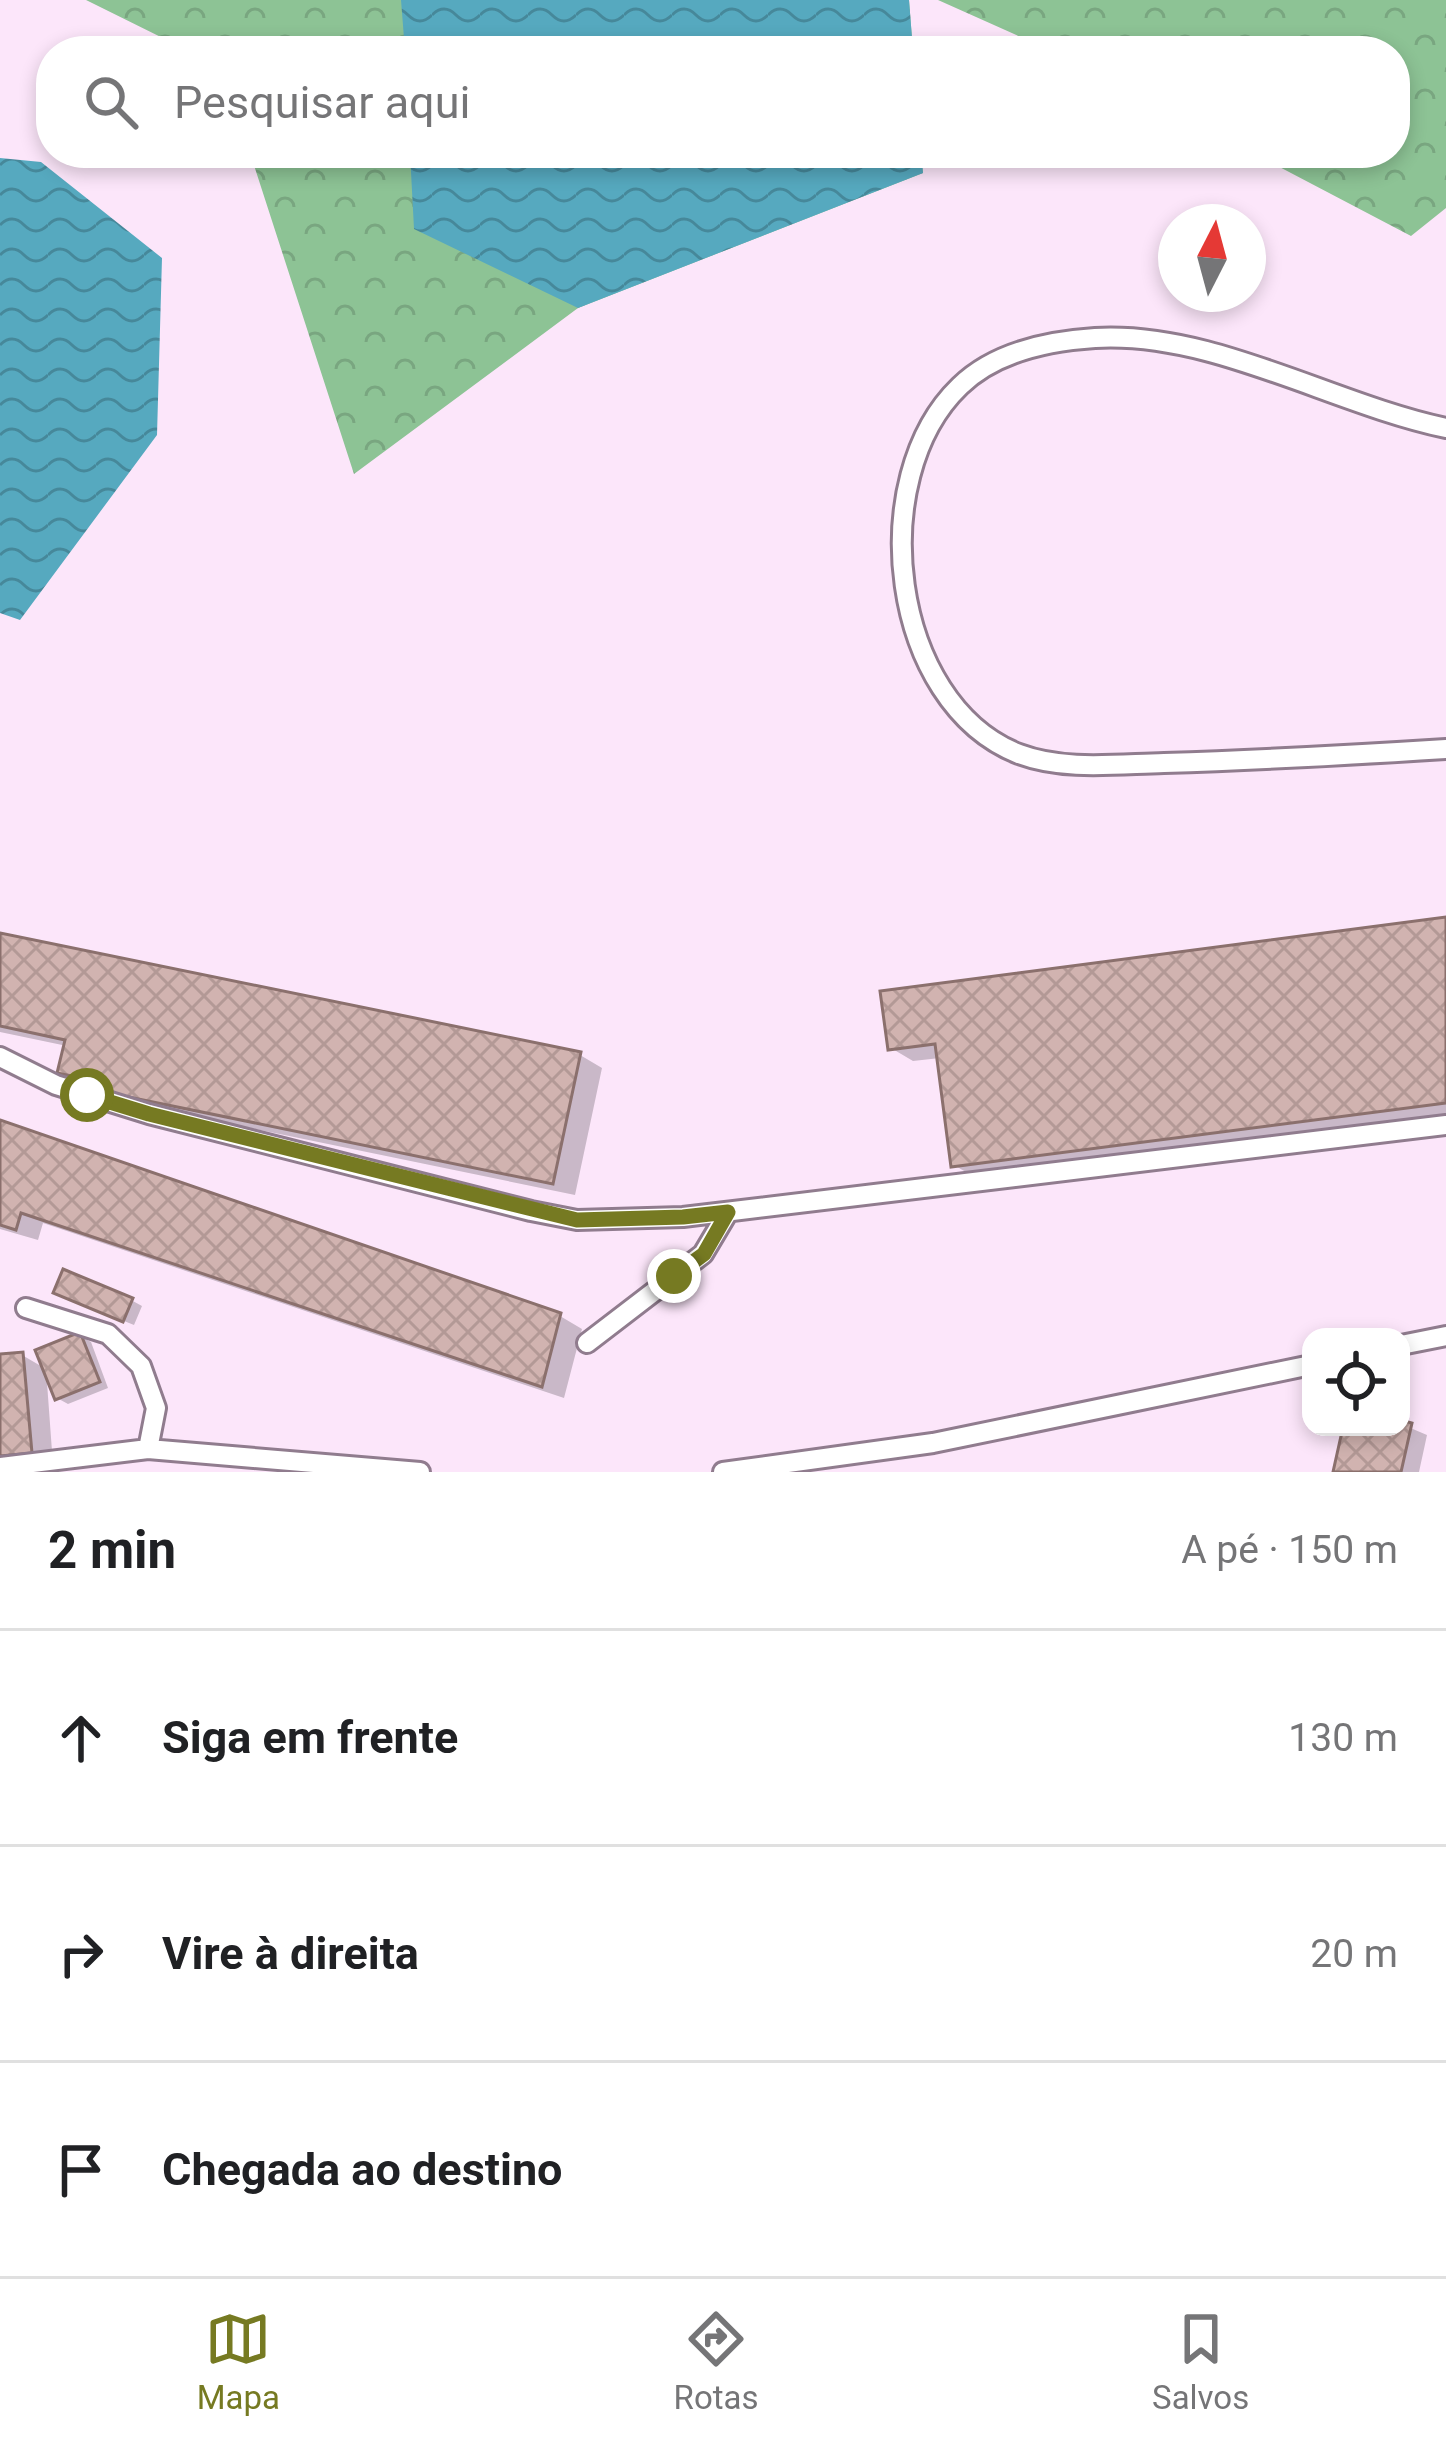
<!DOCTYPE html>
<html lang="pt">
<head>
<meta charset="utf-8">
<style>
	body { margin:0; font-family:Roboto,sans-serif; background:#f2f2f2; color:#202124 }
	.controls { position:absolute; right:36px; bottom:36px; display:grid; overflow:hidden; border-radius:24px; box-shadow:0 6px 18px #0003 }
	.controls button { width:108px; height:108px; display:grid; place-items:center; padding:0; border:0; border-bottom:3px solid #e0e0e0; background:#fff; color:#202124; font:60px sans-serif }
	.compass { position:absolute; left:1158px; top:204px; width:108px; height:108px; border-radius:50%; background:#fff; box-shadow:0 6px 18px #0003; rotate:6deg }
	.stop { position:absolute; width:36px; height:36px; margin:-27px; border:9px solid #767a22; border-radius:50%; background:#fff }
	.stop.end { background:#767a22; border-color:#fff; box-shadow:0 3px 12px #0008 }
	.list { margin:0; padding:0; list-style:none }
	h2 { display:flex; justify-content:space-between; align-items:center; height:156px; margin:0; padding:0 48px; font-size:51px }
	h2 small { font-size:39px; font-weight:400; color:#757577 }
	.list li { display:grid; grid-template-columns:78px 1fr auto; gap:36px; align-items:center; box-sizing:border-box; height:216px; padding:0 48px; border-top:3px solid #e0e0e0 }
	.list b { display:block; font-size:45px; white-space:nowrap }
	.list em { font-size:39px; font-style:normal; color:#757577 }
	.icon { flex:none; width:66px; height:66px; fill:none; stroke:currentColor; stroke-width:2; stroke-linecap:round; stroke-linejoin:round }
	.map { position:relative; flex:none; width:1446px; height:1472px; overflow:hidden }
	.search { position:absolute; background:#fff; box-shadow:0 6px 18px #0003; left:36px; right:36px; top:36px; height:132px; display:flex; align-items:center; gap:30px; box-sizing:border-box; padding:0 42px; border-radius:48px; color:#757577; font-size:45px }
	.sheet { height:804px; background:#fff }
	nav { display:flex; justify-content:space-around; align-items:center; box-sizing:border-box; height:168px; border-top:3px solid #e0e0e0; background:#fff; font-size:33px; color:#757577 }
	nav a { display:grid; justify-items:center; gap:6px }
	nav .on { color:#767a22 }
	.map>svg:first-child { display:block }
</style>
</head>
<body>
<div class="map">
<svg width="1446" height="1472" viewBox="0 0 1446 1472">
	<defs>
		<pattern id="forest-crowns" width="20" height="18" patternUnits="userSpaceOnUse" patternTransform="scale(3)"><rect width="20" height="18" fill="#8dc395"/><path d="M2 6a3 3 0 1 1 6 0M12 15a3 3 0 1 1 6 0" fill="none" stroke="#79a680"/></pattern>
		<pattern id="water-waves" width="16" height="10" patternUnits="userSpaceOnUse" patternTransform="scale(3)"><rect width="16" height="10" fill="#56a9bf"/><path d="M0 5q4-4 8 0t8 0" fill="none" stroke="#46889a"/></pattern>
		<pattern id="building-cross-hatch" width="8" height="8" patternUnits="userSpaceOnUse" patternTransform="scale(3)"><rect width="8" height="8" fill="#d1b3b0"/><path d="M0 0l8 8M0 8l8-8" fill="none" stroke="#b39996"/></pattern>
	</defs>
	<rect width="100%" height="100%" fill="#fce6fa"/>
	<!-- forest -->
	<path fill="url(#forest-crowns)" d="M86,0H909L913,51H189Z
		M938,0H1446V208L1411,236L1253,153H1395V51H1052Z
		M250,153H921L923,173L578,308L354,474Z"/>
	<!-- water -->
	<path fill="url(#water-waves)" d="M401,0H909L913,51H405Z
		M410,153H921L923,173L578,308L414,229Z
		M0,158L41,162L162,258L157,435L20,620L0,613Z"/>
	<!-- shadow -->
	<path fill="#0003" d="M1446,920V1117L976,1178L954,1165L940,1058L913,1061L891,1048Z
		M0,936L580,1055L602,1068L575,1195L130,1103L105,1089L83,1085L61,1072L67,1046L0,1032Z
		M0,1123L560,1316L582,1329L564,1398L43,1223L38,1240L0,1229Z
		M67,1298L131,1300L142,1306L134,1325Z
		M80,1336L91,1342L108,1388L68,1404L57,1398Z
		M22,1355L46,1369L53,1465L0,1470V1357Z
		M1401,1424L1427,1435L1419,1472H1336L1346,1427H1401Z"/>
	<!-- building -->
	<path fill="url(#building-cross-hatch)" stroke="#8b706d" stroke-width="3" d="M1446,917V1103L951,1167L935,1044L888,1050L880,991Z
		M0,933L581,1052L553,1184L104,1092L106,1083L57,1073L65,1040L0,1026Z
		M0,1120L561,1313L542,1387L21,1213L16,1230L0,1225Z
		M63,1269L133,1298L123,1322L53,1293Z
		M80,1332L100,1382L55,1400L35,1350Z
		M23,1352L32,1453L0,1456V1354Z
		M1401,1420L1412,1423L1401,1472H1333L1343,1427H1401Z"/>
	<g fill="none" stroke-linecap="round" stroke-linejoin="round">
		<!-- service casing -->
		<g stroke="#907c8e" stroke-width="24">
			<path id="service" d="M1446,428C1332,404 1213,331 1095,338C1048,341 995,352 960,386C864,478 889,703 1019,754C1064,771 1117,764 1164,763C1258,760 1352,755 1446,749
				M0,1057L56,1085L149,1114L531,1211L577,1220L683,1217L1446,1125
				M26,1308L108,1334L141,1366L156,1408L148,1449
				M587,1343L703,1254L728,1212
				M1401,1345L1446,1336
				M0,1467L148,1449L420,1472
				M723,1472L933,1443L1311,1365"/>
		</g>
		<!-- service -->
		<use href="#service" stroke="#fff" stroke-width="18"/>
	</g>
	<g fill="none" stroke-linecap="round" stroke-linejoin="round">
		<!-- route -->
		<path stroke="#767a22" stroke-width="15" d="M87,1095L149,1114L577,1220L683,1217L728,1212L704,1254L674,1276"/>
	</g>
</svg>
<div class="controls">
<button><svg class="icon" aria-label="locate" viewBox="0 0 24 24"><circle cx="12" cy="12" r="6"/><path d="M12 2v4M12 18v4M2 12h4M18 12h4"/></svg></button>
</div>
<svg class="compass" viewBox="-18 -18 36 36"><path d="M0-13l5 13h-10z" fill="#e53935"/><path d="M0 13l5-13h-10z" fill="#757577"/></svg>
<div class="stop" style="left:87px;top:1095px"></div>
<div class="stop end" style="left:674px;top:1276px"></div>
<div class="search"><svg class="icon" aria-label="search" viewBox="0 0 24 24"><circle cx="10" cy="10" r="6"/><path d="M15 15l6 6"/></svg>Pesquisar aqui</div>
</div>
<section class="sheet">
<h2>2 min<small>A pé · 150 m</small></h2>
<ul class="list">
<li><svg class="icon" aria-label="ahead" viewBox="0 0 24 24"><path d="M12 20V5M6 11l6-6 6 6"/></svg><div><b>Siga em frente</b></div><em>130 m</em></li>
<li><svg class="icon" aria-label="right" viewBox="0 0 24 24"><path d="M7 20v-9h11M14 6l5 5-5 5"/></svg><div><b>Vire à direita</b></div><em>20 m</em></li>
<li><svg class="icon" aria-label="arrive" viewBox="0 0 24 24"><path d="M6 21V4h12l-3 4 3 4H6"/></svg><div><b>Chegada ao destino</b></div></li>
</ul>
</section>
<nav>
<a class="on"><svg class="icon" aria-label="map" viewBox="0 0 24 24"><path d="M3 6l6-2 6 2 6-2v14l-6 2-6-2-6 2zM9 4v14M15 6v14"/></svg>Mapa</a>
<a><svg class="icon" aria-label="directions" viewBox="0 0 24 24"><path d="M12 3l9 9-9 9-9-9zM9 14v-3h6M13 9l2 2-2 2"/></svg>Rotas</a>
<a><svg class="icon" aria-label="saved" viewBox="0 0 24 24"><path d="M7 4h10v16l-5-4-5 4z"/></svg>Salvos</a>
</nav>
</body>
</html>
